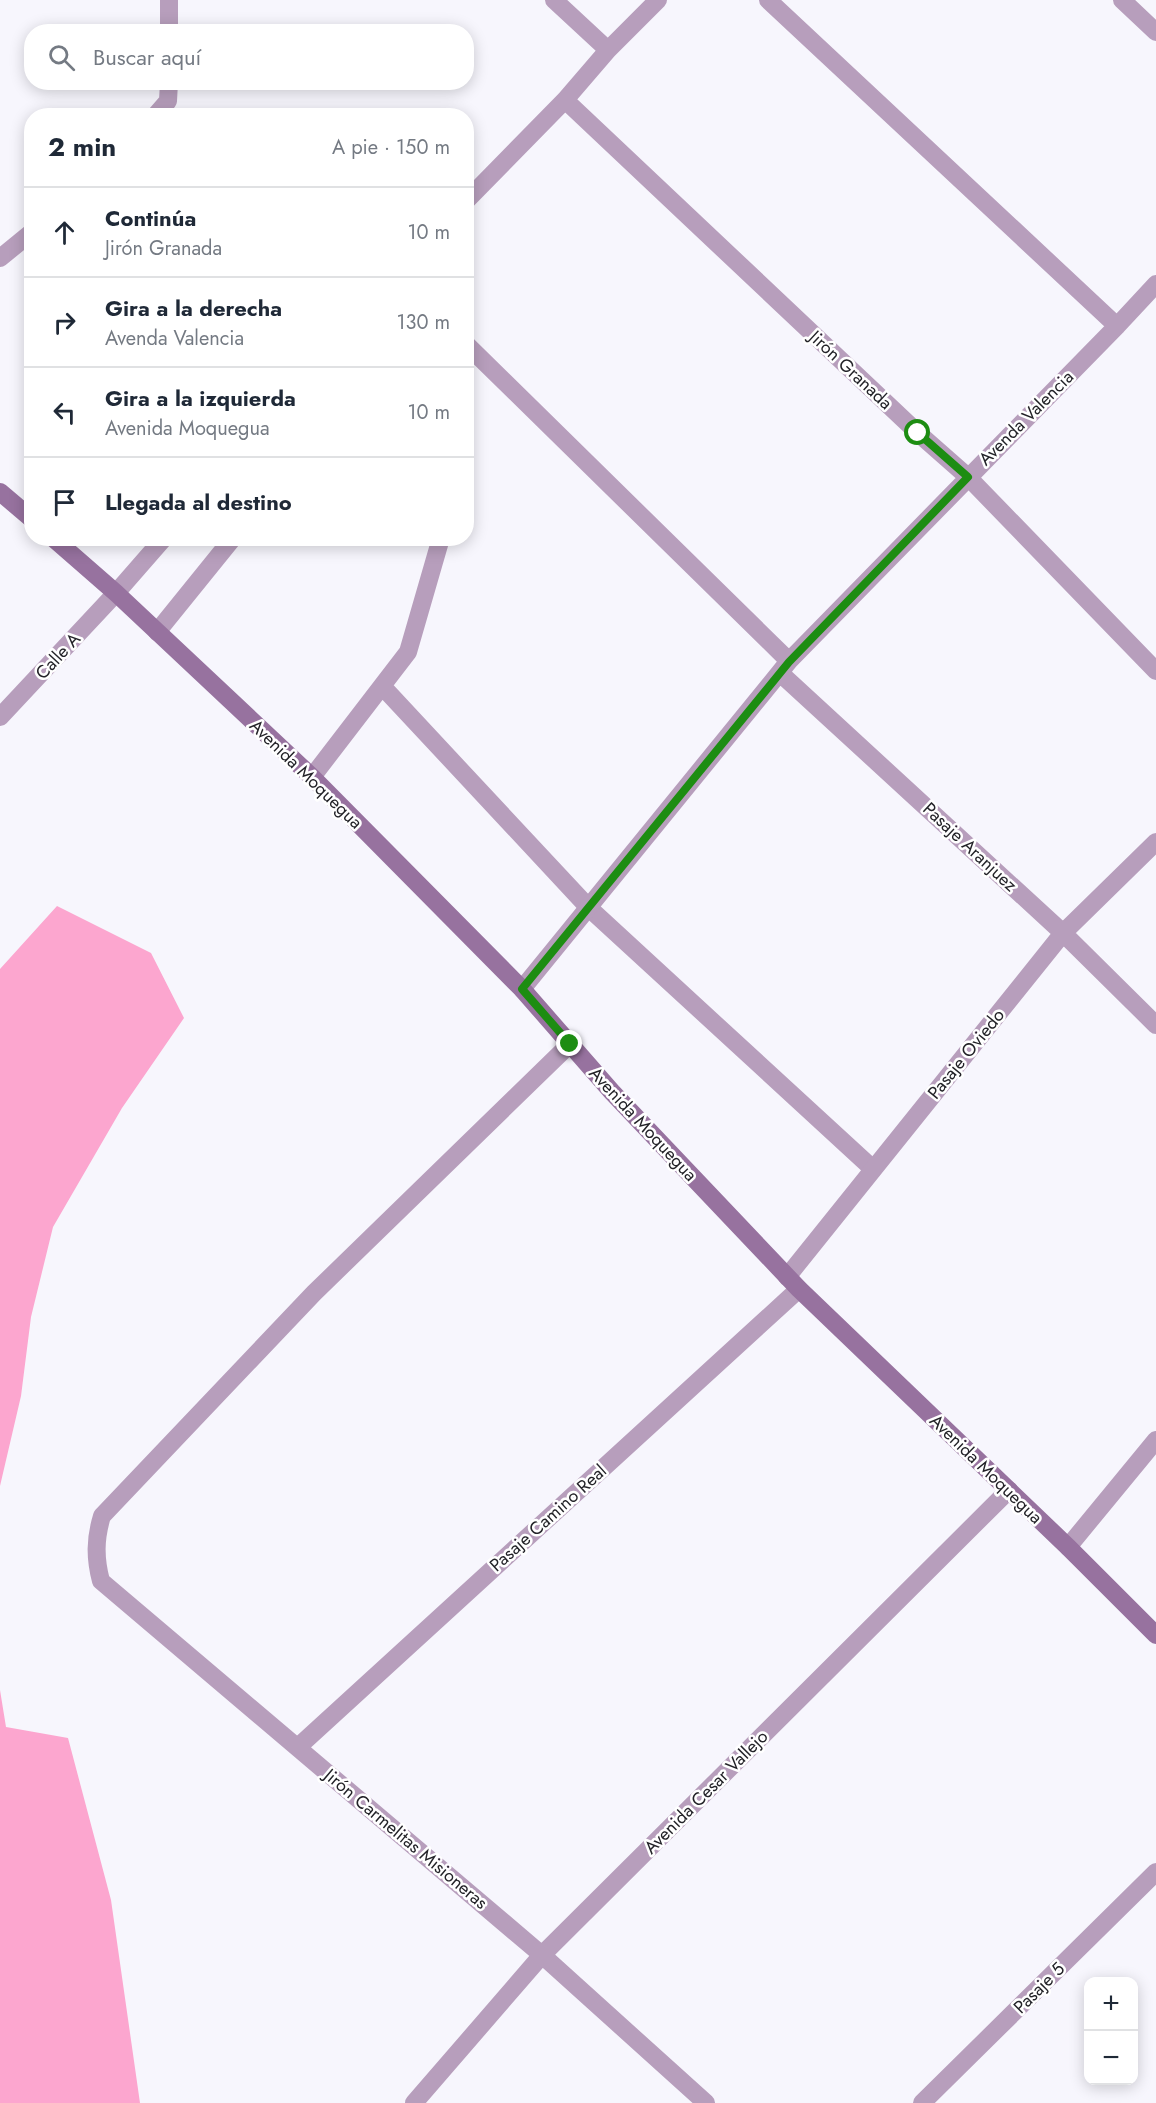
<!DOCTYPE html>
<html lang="es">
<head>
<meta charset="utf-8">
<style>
	body { margin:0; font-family:Jost,sans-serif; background:#f2f2f3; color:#1f2937 }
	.controls { position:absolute; right:18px; bottom:18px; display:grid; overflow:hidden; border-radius:12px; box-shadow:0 3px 15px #0003 }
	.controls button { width:54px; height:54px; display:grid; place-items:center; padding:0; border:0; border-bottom:2px solid #e0e1e3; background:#fff; color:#1f2937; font:30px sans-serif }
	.stop { position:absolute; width:18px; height:18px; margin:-14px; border:4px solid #1d8d12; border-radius:50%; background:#fff }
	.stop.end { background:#1d8d12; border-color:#fff; box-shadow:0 2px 6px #0008 }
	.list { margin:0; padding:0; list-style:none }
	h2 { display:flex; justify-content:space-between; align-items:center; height:78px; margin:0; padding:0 24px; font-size:26px }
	h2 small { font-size:20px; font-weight:400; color:#747a83 }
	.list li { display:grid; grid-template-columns:39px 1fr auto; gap:18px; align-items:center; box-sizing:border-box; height:90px; padding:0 24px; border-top:2px solid #e0e1e3 }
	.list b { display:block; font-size:22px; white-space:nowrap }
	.list p { margin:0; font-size:20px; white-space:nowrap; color:#747a83 }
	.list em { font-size:20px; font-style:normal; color:#747a83 }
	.icon { flex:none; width:33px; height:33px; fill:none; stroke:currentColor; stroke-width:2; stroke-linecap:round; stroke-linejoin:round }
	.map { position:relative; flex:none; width:1156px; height:2103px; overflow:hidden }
	.search { position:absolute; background:#fff; box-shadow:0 3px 15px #0003; left:24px; top:24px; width:450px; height:66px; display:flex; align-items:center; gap:15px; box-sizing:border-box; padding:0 21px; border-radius:24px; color:#747a83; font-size:22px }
	.panel { position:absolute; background:#fff; box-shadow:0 3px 15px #0003; left:24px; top:108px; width:450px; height:438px; border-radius:24px }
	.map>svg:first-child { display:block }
</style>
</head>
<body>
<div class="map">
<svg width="1156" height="2103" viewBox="0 0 1156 2103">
	<rect width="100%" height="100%" fill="#f7f6fd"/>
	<!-- green -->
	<path fill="#fca6cf" d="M57,906L151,953L184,1018L122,1108L53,1227L31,1317L21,1396L0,1486V969Z
		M0,1690L6,1727L68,1738L111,1900L140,2103H0Z"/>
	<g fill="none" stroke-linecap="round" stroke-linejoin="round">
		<!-- lane -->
		<path stroke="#b79ebc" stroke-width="18" d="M169,32V0
			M155,116L168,101L169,82
			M0,258L32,232
			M157,632L233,538
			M382,686L589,908L873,1169
			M312,777L408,652L441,538"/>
		<!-- street -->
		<path stroke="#b79ebc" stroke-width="18" d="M554,0L608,50
			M768,0L1117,326
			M1122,0L1156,32
			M565,100L918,433L968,477L1156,671
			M466,201L565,100L608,50L658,0
			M466,344L789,661
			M780,673L1063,933L1156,1025
			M0,717L116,593L164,538
			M522,989L789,661L1117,326L1156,284
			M570,1044L314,1293L102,1516C95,1539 95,1558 101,1581L542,1955L706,2103
			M787,1277L1063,933L1156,842
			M1068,1547L1156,1440
			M298,1747L799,1289
			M414,2103L542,1955L1009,1490
			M922,2103L1156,1872"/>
		<!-- secondary -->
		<path stroke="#97729f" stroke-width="18" d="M0,492L32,519
			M53,538L116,593L312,777L522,989L612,1092L799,1289L1068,1547L1156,1635"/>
	</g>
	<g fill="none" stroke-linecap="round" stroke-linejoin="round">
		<!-- route -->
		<path stroke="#1d8d12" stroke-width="8" d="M570,1044L522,989L789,662L968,477L918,433"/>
	</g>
	<g text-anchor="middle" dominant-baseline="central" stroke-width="5" stroke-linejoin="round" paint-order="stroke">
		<!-- street labels -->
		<g font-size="18" fill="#232328" stroke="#fff">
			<text transform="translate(851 370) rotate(43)">Jirón Granada</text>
			<text transform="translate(1026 418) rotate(-45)">Avenda Valencia</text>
			<text transform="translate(58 656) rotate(-47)">Calle A</text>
			<text transform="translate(306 774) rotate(44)">Avenida Moquegua</text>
			<text transform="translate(970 847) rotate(43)">Pasaje Aranjuez</text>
			<text transform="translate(966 1054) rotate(-51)">Pasaje Oviedo</text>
			<text transform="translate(643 1124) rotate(47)">Avenida Moquegua</text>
			<text transform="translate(986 1469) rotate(44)">Avenida Moquegua</text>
			<text transform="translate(548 1518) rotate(-42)">Pasaje Camino Real</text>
			<text transform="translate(706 1792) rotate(-45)">Avenida Cesar Vallejo</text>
			<text transform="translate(406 1839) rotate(40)">Jirón Carmelitas Misioneras</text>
			<text transform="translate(1039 1988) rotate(-45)">Pasaje 5</text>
		</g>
	</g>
</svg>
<div class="controls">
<button>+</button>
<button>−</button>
</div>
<div class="stop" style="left:918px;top:433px"></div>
<div class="stop end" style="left:570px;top:1044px"></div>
<div class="search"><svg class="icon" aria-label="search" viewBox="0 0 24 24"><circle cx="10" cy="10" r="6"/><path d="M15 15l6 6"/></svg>Buscar aquí</div>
<section class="panel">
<h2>2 min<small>A pie · 150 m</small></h2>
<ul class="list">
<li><svg class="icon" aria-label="ahead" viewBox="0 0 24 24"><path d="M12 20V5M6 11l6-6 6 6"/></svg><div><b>Continúa</b><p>Jirón Granada</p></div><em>10 m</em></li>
<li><svg class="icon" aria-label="right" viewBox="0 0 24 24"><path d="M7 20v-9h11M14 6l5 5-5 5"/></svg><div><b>Gira a la derecha</b><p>Avenda Valencia</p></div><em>130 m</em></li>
<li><svg class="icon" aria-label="left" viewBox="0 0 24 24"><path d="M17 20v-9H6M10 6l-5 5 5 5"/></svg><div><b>Gira a la izquierda</b><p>Avenida Moquegua</p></div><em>10 m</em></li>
<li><svg class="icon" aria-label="arrive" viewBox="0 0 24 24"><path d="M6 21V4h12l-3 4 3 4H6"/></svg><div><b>Llegada al destino</b></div></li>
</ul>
</section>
</div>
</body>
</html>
